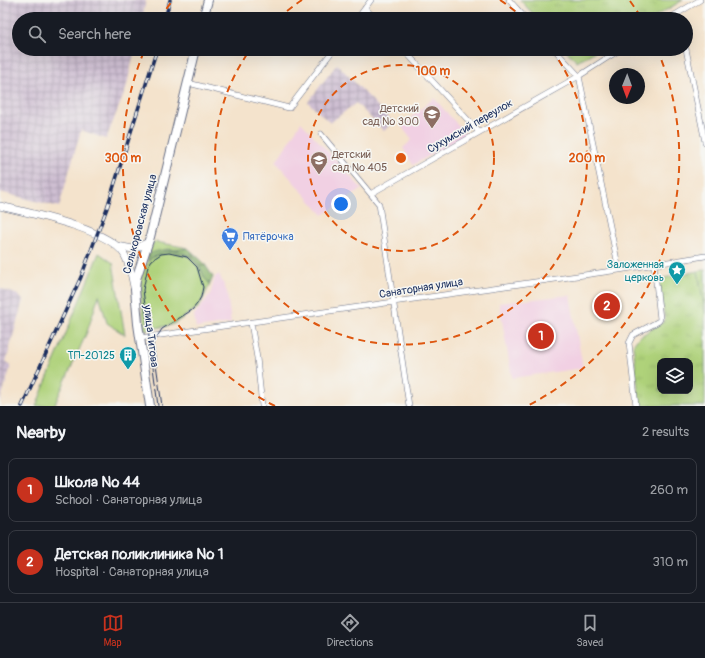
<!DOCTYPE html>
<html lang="en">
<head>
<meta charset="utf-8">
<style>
	body { margin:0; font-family:Pangolin,sans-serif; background:#20242c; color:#f1f3f6 }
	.controls { position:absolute; right:12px; bottom:12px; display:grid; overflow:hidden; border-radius:8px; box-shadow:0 4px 16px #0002 }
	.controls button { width:36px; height:36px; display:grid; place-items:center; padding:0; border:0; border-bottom:1px solid #363941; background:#171b24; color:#f1f3f6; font:20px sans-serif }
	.compass { position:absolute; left:609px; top:68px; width:36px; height:36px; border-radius:50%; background:#171b24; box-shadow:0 4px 16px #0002; rotate:181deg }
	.you { position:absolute; left:341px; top:204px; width:14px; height:14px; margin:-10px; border:3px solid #fff; border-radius:50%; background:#1a73e8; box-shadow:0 0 0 6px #1a73e833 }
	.badge { display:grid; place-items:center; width:26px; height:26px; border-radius:50%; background:#c8321e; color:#fff; font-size:13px; font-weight:700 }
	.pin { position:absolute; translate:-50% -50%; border:2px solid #fff; box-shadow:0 1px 4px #0006 }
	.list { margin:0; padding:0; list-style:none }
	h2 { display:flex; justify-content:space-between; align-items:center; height:52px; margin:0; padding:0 16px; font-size:17px }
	h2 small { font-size:13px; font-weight:400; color:#9ea1a6 }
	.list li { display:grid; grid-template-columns:26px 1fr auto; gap:12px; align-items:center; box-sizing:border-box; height:64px; margin:0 8px 8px; padding:0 8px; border:1px solid #363941; border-radius:8px }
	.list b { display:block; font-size:15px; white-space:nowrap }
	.list p { margin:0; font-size:13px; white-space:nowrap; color:#9ea1a6 }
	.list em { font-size:13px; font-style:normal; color:#9ea1a6 }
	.icon { flex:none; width:22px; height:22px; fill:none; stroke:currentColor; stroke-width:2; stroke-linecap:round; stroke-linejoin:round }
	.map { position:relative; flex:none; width:705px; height:406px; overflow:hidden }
	.search { position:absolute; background:#171b24; box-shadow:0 4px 16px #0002; left:12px; right:12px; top:12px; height:44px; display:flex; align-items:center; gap:10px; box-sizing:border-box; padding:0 14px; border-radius:22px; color:#9ea1a6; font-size:15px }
	.sheet { height:196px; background:#171b24 }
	nav { display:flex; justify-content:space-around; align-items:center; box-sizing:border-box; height:56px; border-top:1px solid #363941; background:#171b24; font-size:11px; color:#9ea1a6 }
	nav a { display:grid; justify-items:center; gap:2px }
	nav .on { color:#c8321e }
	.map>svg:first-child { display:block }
</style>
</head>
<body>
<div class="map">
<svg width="705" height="406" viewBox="0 0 705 406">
	<defs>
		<pattern id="industrial-grid" width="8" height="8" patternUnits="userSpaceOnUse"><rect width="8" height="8" fill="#cebed1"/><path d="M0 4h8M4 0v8" fill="none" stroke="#a69bad"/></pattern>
		<pattern id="forest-firs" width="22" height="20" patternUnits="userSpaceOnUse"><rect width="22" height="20" fill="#8bb46a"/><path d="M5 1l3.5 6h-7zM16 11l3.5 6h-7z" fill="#71935a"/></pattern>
		<pattern id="park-tufts" width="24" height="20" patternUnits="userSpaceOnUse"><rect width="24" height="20" fill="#afd27a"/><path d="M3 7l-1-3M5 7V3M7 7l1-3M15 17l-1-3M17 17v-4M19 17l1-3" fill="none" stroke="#96b56c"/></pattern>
	</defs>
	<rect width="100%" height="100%" fill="#f6f6f2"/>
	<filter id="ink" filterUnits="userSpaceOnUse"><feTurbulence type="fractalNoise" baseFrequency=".025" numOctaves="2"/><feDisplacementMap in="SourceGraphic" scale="8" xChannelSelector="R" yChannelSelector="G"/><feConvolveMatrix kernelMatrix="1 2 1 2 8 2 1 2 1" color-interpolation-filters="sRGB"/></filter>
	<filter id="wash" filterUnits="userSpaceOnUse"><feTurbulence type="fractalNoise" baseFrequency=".012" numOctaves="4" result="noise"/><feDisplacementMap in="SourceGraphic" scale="16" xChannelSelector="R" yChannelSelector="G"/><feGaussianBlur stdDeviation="0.9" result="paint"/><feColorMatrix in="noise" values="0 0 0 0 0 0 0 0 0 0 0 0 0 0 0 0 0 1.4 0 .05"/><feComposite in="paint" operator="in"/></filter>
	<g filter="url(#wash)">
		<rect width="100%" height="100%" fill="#f4e3cc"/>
		<!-- built -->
		<path fill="#f1d0e3" d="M434,98L464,132V136L413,165L403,148L412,140L401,126Z
			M301,122L362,189L323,215L276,162Z
			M219,274L227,292L231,323L196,328L194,315L210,295L215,277Z
			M570,295L583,368L512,378L499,303Z"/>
		<!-- industrial -->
		<path fill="url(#industrial-grid)" d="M0,0H146L142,19H19V49H135L126,89L106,139L81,130L59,207L0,192Z
			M337,64L393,122L384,131L356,103L330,123L308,102Z
			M0,288L18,295L23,300L6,362L11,366L0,402Z"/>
		<!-- grass -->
		<path fill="#afd27a" stroke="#65806c" d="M156,242L188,248L181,250L167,249L148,255L153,243Z
			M168,251C179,252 192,255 198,266C204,274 202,277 210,284L199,307L172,325L145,330C142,302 130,258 168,251Z
			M99,253L113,263L125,335L107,323L99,295L87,332L54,406H36Z
			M705,270V313L698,271Z"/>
		<!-- forest -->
		<path fill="url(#forest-firs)" stroke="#537264" d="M188,248L204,263L213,277L210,284C202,277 204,274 199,266C186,246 162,250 147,261L148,255C161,247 174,252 188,248Z"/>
		<!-- park -->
		<path fill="url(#park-tufts)" stroke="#65806c" fill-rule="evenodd" d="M520,0H683L651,19H538Z
			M565,49H599L577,62Z
			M698,271L705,313V406H640L633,345L639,337L665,321L659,279ZM660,361H690V391H660Z"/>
	</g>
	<g filter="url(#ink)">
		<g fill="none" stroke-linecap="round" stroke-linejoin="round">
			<!-- street casing -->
			<g stroke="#676e84" stroke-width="6">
				<path id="street" d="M509,0L526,19
					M365,8L375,19
					M357,19L371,0
					M668,19L700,0
					M403,49L479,132
					M554,49L579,76L619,270
					M686,49L705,142
					M188,83L289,108L334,49
					M321,134L379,204L409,406
					M372,193L579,76L621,49
					M251,323L257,358L262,406
					M140,338L619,270L705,256
					M636,406L629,343L633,335L659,321L660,319L654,264"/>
			</g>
			<!-- secondary casing -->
			<g stroke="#676e84" stroke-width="8">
				<path id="secondary" d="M0,206C29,213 109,229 124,254C130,264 132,276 134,287
					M117,246L133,249L147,243"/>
			</g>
			<!-- primary casing -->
			<g stroke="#676e84" stroke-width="10">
				<path id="primary" d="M203,19L208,0
					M150,406L138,324L135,289L136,279L150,237L196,49"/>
			</g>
			<!-- street -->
			<use href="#street" stroke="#fff" stroke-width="5"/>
			<!-- secondary -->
			<use href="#secondary" stroke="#fff" stroke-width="7"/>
			<!-- primary -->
			<use href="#primary" stroke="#fff" stroke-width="8"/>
			<!-- tram -->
			<path stroke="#1b2f5e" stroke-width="1" d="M158,406L143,290L148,266L152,260L161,254L169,253L187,257L197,267L203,287L201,297L197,304L192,310L162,329L153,343L162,406"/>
			<!-- rail casing -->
			<g stroke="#1b2f5e" stroke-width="3.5">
				<path id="rail" d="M165,19L170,0
					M22,406L81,277L107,208L157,49"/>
			</g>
			<!-- rail -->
			<use href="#rail" stroke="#f6f6f2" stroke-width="2" stroke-dasharray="6" stroke-linecap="butt"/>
		</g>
	</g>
	<!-- distance rings -->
	<g fill="none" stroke="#de5710" stroke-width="2" stroke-dasharray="7 5">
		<circle cx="401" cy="158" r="93"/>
		<path d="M278 19A186 186 0 0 1 302 0M500 0A186 186 0 0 1 524 19M552 50A186 186 0 1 1 250 50"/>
		<path d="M275 406A278 278 0 0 1 145 49M160 19A278 278 0 0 1 172 1M630 1A278 278 0 0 1 642 19M657 49A278 278 0 0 1 527 406"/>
	</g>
	<!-- icons -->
	<defs>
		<g id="school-pin" transform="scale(0.9)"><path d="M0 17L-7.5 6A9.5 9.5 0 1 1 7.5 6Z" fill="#8d6e63" stroke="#f6f6f2"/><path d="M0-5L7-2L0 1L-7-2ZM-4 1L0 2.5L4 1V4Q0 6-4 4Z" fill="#fff"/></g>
		<g id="supermarket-pin" transform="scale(0.9)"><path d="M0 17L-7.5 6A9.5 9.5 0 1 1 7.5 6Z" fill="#3f7fe0" stroke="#f6f6f2"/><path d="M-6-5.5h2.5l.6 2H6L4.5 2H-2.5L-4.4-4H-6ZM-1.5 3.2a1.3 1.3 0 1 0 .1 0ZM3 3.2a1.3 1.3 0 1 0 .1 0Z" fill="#fff"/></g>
		<g id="sight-pin" transform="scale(0.9)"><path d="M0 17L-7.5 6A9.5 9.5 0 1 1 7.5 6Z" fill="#0f9aa8" stroke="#f6f6f2"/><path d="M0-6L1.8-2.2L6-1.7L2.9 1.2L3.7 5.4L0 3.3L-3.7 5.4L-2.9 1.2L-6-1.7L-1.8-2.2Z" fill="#fff"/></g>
		<g id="building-pin" transform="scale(0.9)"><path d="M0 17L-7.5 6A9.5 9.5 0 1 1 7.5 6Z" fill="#0f9aa8" stroke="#f6f6f2"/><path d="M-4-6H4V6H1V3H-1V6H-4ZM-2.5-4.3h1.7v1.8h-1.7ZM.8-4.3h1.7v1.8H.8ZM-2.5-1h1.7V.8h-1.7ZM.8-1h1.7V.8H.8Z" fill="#fff"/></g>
	</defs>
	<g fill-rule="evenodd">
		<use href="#school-pin" x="432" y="114"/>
		<use href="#school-pin" x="319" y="160"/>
		<use href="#supermarket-pin" x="230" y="236"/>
		<use href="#sight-pin" x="677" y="270"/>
		<use href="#building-pin" x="128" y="355"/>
	</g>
	<g text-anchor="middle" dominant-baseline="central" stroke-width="3" stroke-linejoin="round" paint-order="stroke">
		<!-- education labels -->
		<g font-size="11" fill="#785e54" stroke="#f6f6f2" text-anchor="end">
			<text x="419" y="108">Детский<tspan x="419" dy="13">сад № 300</tspan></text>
			<text x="332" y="154" text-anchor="start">Детский<tspan x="332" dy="13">сад № 405</tspan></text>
		</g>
		<!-- street labels -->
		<g font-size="11" fill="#1b2f5e" stroke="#f6f6f2">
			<text transform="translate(470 126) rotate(-30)">Сухумский переулок</text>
			<text transform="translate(140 224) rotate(-75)">Селькоровская улица</text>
			<text transform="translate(421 288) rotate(-9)">Санаторная улица</text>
			<text transform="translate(151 336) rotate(83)">улица Титова</text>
		</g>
		<!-- shop labels -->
		<g font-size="11" fill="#366cbe" stroke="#f6f6f2" text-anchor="start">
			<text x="243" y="236">Пятёрочка</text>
		</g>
		<!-- culture labels -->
		<g font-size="11" fill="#0d838f" stroke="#f6f6f2" text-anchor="end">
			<text x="664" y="264">Заложенная<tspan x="664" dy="13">церковь</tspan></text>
			<text x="115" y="355">ТП-20125</text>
		</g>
	</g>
	<circle cx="401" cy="158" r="6" fill="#de5710" stroke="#f6f6f2" stroke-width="2"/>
	<g font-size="12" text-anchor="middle" font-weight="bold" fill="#de5710" stroke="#f6f6f2" stroke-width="3" stroke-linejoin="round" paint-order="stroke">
		<text x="433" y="75">100 m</text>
		<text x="587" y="162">200 m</text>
		<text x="123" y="162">300 m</text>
	</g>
</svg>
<div class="controls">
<button><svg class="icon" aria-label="layers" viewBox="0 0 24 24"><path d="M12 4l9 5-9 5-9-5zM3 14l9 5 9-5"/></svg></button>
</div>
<svg class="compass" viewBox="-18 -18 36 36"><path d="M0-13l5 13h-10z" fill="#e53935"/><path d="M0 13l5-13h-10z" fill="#9ea1a6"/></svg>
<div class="you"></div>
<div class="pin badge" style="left:541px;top:336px">1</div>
<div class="pin badge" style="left:607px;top:306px">2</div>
<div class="search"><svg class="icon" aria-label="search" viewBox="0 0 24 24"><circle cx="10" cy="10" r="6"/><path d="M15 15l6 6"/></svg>Search here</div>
</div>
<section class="sheet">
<h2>Nearby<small>2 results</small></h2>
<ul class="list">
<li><span class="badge">1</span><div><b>Школа № 44</b><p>School · Санаторная улица</p></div><em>260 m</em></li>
<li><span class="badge">2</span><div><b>Детская поликлиника № 1</b><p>Hospital · Санаторная улица</p></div><em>310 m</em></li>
</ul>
</section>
<nav>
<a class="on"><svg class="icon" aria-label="map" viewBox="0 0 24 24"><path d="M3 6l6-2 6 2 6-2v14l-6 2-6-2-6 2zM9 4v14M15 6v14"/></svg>Map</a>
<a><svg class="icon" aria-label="directions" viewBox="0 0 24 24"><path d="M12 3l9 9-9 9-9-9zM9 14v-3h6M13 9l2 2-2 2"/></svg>Directions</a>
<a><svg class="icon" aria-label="saved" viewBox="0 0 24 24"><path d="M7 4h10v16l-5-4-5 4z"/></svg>Saved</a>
</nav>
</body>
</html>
